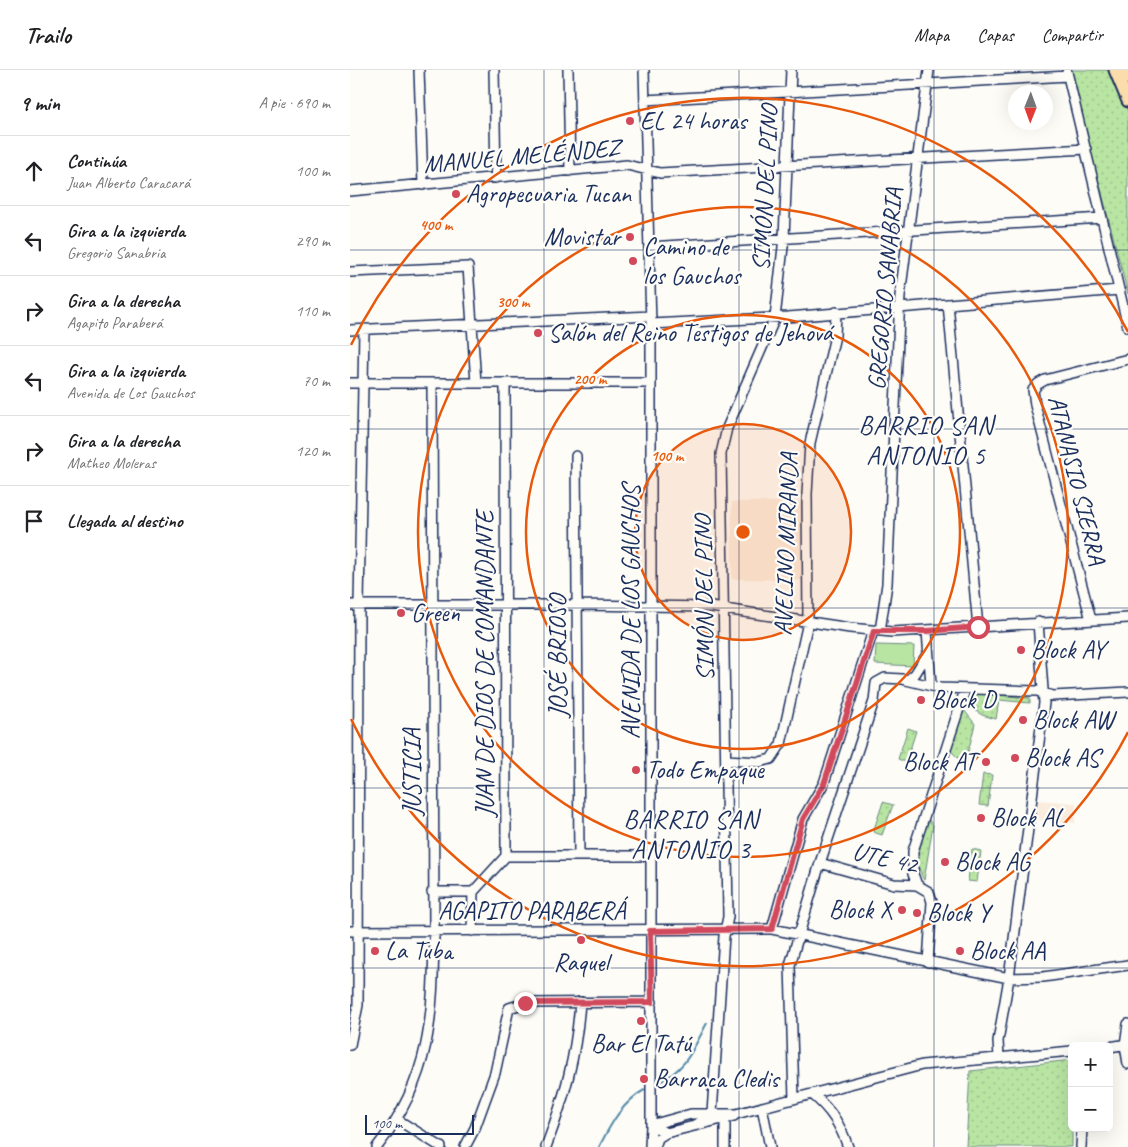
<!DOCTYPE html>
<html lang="es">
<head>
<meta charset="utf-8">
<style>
	body { margin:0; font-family:Caveat,sans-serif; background:#f2f2f2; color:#202124 }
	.controls { position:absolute; right:15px; bottom:15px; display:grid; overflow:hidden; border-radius:8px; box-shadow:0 5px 20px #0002 }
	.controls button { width:45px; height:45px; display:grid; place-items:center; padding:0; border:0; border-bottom:1px solid #e0e0e0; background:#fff; color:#202124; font:25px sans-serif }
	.compass { position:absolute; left:658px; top:15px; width:45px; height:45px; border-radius:50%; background:#fff; box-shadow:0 5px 20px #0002; rotate:181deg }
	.scale { position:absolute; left:15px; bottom:12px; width:109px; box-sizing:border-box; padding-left:5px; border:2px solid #1b2f5e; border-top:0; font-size:14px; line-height:18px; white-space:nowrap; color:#1b2f5e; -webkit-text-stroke:4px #fdfcf7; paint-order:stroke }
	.stop { position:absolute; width:15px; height:15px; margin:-11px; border:4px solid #d1495b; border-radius:50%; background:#fff }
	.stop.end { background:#d1495b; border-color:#fff; box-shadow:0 1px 5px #0008 }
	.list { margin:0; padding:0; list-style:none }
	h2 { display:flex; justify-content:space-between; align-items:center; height:65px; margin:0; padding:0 20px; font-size:21px }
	h2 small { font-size:16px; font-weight:400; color:#757577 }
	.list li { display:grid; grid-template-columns:32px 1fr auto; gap:15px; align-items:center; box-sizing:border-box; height:70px; padding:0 20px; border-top:1px solid #e0e0e0 }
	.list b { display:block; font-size:19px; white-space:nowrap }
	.list p { margin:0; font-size:16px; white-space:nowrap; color:#757577 }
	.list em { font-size:16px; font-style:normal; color:#757577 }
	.icon { flex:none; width:28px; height:28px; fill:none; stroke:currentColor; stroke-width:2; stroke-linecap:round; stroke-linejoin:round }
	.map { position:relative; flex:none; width:778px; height:1077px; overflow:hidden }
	header { display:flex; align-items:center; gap:30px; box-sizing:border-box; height:70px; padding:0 25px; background:#fff; border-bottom:1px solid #e0e0e0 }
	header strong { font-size:24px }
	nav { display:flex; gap:28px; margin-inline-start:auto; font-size:18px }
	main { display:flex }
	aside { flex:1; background:#fff }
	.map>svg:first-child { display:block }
</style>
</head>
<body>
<header>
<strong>Trailo</strong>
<nav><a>Mapa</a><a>Capas</a><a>Compartir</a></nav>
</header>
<main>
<aside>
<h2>9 min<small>A pie · 690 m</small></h2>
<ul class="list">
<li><svg class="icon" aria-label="ahead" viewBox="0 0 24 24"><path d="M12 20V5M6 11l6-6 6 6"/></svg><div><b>Continúa</b><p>Juan Alberto Caracará</p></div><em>100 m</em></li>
<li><svg class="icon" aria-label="left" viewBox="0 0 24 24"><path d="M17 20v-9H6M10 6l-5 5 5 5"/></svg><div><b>Gira a la izquierda</b><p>Gregorio Sanabria</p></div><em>290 m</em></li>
<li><svg class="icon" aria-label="right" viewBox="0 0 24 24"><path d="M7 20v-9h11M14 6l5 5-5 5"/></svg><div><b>Gira a la derecha</b><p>Agapito Paraberá</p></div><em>110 m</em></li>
<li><svg class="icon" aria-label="left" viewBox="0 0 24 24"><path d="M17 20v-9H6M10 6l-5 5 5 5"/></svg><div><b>Gira a la izquierda</b><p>Avenida de Los Gauchos</p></div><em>70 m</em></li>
<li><svg class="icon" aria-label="right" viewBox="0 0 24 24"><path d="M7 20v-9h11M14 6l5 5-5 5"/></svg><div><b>Gira a la derecha</b><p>Matheo Moleras</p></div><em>120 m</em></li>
<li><svg class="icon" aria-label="arrive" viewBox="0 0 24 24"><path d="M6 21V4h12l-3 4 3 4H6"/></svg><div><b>Llegada al destino</b></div></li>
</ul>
</aside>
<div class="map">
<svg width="778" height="1077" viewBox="0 0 778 1077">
	<defs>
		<pattern id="grass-dots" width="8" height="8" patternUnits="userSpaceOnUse" patternTransform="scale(1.25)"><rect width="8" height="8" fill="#b9e5a3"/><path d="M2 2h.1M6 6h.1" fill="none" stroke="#9ec58f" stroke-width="1.8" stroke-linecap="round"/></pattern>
	</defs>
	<rect width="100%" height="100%" fill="#fdfcf7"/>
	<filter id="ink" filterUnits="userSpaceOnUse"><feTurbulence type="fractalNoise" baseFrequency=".02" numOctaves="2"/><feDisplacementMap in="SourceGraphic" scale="10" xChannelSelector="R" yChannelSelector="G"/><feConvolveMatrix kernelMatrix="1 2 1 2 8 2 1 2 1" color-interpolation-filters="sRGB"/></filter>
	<g filter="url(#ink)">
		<!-- built -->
		<path fill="#faedde" d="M382,432H451V510L382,509Z
			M688,730L726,733L725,753L687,750Z"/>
		<!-- grass -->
		<path fill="url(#grass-dots)" stroke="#6a8a80" d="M720,0H761L778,42V224Z
			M624,623L680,628V633L649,630L646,649L632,645L615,634L619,625Z
			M614,640L625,654L615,695L600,680Z
			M558,658L566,661L556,692L548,689Z
			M633,704L642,705L638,736L629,735Z
			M533,732L543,735L532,765L523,762Z
			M578,749L583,755L574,810C562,791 573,769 578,749Z
			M622,779L631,781L627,812L618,811Z
			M722,990V1077H616L620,1001Z"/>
		<!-- park -->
		<path fill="#b9e5a3" stroke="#6a8a80" d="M526,575L564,576L563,596L525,594Z"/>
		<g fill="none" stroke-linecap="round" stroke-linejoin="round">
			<!-- stream -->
			<path stroke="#558ba8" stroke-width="2" d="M308,1013C337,998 342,981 357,953
				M249,1077C261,1054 272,1032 296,1019"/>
			<!-- minor casing -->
			<g stroke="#1b2f5e" stroke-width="12">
				<path id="minor" d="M69,0L73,115
					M144,0L146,108
					M218,0L220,101
					M294,0L301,254V1055L316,1063
					M717,2L778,257
					M295,30L718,6
					M0,121L277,95L310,103L736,79
					M299,177L752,148
					M0,202L118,197L126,313
					M598,234L628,557
					M301,254L438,247L769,220
					M0,260L301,246
					M0,313H301
					M226,386L229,786
					M0,535H228L361,537L500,558L542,562L778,548
					M741,550L685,335L683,320L688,314L695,310L778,289
					M530,561L537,514L550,226L579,0
					M577,561L581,615
					M559,609L565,604L578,583
					M376,690L410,692L421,689L431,674L458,552L457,424L460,373L485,266L486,242
					M156,786H300
					M470,793L544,814L567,815L579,822L582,832L578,892
					M567,815L563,804V781L615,620
					M82,822H123L156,786L155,313
					M422,859L453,749L474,713L523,561
					M0,861L422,859L659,908L693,907L778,895
					M122,861L123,822
					M778,954L775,975L778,994
					M0,975L8,935L9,535L14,259
					M759,977L778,974
					M649,988L648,971L659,908L694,633L688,552
					M462,1024C481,1040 490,1054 498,1077
					M444,1029L440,895L470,793L524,631L526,613L535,608L552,609L590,618L687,621L703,626L778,622
					M412,1037L420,1077
					M48,1050L91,1077
					M344,1055L357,1050L362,1043L374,866L378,847L371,384L377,358L425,248L434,168L441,0
					M27,1077C82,1007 83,946 84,861L82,313
					M115,1077L125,1058L145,1003L159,938L175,933L302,932
					M196,1077C215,1026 226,987 230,932
					M300,1077L301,1055L341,1044H386L572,995L722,981
					M305,1077L308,1068L316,1063L384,1046
					M375,1077V1050
					M731,1077L732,1058"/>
			</g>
			<!-- major casing -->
			<g stroke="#1b2f5e" stroke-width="15">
				<path id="major" d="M765,0L778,31
					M775,0L778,8"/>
			</g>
			<!-- minor -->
			<use href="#minor" stroke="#fdfcf7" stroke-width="9"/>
			<!-- major -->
			<use href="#major" stroke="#faddab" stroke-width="11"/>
		</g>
	</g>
	<g fill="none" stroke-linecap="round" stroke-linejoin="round" filter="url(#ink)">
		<!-- route -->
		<path stroke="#d1495b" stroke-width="6" d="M175,933L302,932L300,861L422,859L453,749L474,714L524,561H577L628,557"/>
	</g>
	<!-- grid -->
	<path fill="none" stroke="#1b2f5e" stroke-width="1" stroke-opacity="0.55" d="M194,0V1077M389,0V1077M584,0V1077M0,180H778M0,359H778M0,538H778M0,718H778M0,898H778"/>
	<!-- distance rings -->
	<circle cx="393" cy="462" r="108" fill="#e8590c" fill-opacity=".12"/>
	<g fill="none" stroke="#e8590c" stroke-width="2.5">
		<circle cx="393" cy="462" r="108"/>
		<circle cx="393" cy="462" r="217"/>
		<circle cx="393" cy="462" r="325"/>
		<path d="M778 662A434 434 0 0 1 1 649M1 275A434 434 0 0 1 778 262"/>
	</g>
	<!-- markers -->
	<g fill="#d1495b" stroke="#fdfcf7" stroke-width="2">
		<circle cx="280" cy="51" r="5"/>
		<circle cx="106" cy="124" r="5"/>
		<circle cx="280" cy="167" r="5"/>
		<circle cx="283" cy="191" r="5"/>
		<circle cx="188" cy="263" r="5"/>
		<circle cx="51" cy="543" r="5"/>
		<circle cx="671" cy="580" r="5"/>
		<circle cx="571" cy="630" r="5"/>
		<circle cx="673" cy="650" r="5"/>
		<circle cx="665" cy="688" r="5"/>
		<circle cx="636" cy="692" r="5"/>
		<circle cx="286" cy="700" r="5"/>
		<circle cx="631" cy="748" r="5"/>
		<circle cx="595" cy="792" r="5"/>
		<circle cx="552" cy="840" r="5"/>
		<circle cx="567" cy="843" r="5"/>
		<circle cx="231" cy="870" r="5"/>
		<circle cx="25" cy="881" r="5"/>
		<circle cx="610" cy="881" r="5"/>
		<circle cx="291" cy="951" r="5"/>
		<circle cx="294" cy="1009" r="5"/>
	</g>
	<g text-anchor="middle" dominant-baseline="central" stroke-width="4.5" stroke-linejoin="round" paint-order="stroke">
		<!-- poi labels -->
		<g font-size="25" fill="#1b2f5e" stroke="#fdfcf7" text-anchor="start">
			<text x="290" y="51">EL 24 horas</text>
			<text x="116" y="124">Agropecuaria Tucan</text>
			<text x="270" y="167" text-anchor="end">Movistar</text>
			<text x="293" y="177">Camino de<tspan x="293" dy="29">los Gauchos</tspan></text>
			<text x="198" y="263">Salón del Reino Testigos de Jehová</text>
			<text x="61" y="543">Green</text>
			<text x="681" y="580">Block AY</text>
			<text x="581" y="630">Block D</text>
			<text x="683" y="650">Block AW</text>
			<text x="675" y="688">Block AS</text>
			<text x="626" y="692" text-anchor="end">Block AT</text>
			<text x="296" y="700">Todo Empaque</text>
			<text x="641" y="748">Block AL</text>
			<text x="605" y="792">Block AG</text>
			<text x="542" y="840" text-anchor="end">Block X</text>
			<text x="577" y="843">Block Y</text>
			<text x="35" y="881">La Tuba</text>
			<text x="620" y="881">Block AA</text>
			<text x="231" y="893" text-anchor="middle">Raquel</text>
			<text x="291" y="974" text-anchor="middle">Bar El Tatú</text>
			<text x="304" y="1009">Barraca Cledis</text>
		</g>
		<!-- street labels -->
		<g font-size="25" fill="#1b2f5e" stroke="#fdfcf7">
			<text transform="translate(172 86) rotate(-5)">MANUEL MELÉNDEZ</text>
			<text transform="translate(415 118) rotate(-87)">SIMÓN DEL PINO</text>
			<text transform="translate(535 219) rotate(-85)">GREGORIO SANABRIA</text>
			<text transform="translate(727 410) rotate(76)">ATANASIO SIERRA</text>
			<text transform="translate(436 474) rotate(-88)">AVELINO MIRANDA</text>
			<text transform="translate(354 528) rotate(-91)">SIMÓN DEL PINO</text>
			<text transform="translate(281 542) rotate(-90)">AVENIDA DE LOS GAUCHOS</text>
			<text transform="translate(208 586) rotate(-90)">JOSÉ BRIOSO</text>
			<text transform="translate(135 594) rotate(-90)">JUAN DE DIOS DE COMANDANTE</text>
			<text transform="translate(62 702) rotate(-90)">JUSTICIA</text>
			<text transform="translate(535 788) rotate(13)">UTE 42</text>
			<text x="182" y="841">AGAPITO PARABERÁ</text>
		</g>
		<!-- neighbourhood labels -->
		<g font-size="26" letter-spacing="1" fill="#1b2f5e" stroke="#fdfcf7">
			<text x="576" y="355">BARRIO SAN<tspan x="576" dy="30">ANTONIO 5</tspan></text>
			<text x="341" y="749">BARRIO SAN<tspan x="341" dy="30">ANTONIO 3</tspan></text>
		</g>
	</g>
	<circle cx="393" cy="462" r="8" fill="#e8590c" stroke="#fdfcf7" stroke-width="2.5"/>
	<g font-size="15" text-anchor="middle" font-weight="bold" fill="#e8590c" stroke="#fdfcf7" stroke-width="4.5" stroke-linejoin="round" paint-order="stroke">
		<text x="86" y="160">400 m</text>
		<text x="163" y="237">300 m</text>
		<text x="240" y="314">200 m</text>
		<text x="317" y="391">100 m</text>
	</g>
</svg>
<div class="controls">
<button>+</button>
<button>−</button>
</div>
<svg class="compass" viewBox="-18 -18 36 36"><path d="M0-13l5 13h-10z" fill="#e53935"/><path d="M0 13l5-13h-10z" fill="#757577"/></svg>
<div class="scale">100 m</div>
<div class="stop" style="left:628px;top:557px"></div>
<div class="stop end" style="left:175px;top:933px"></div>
</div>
</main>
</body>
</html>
